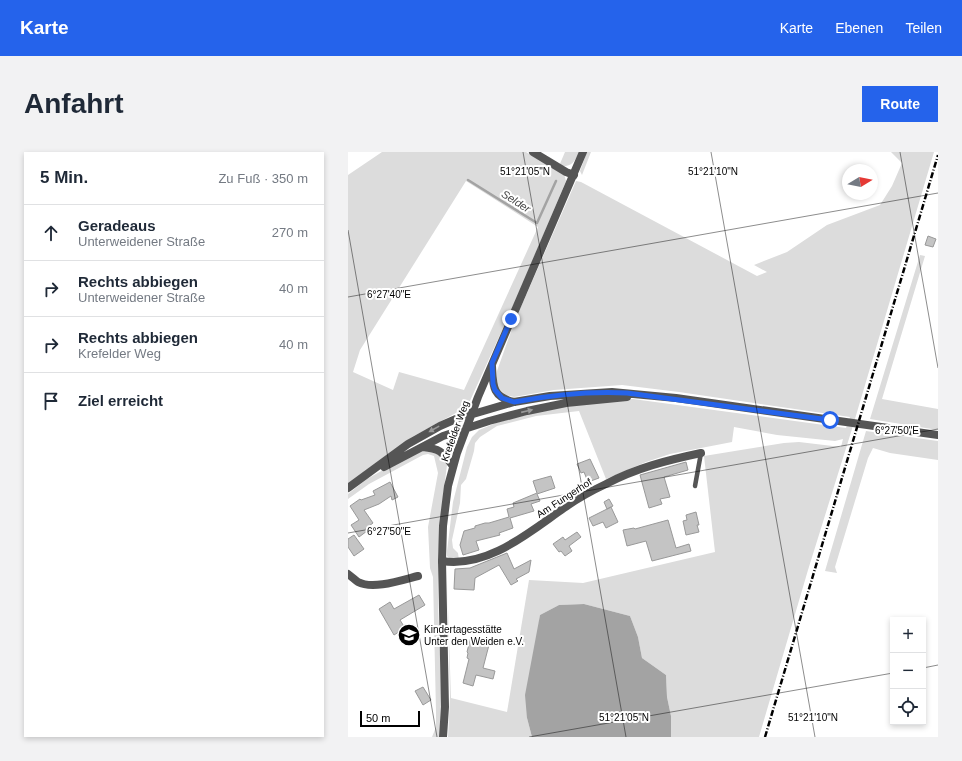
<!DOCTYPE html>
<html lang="de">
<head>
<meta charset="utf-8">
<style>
	body { margin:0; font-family:Helvetica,sans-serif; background:#f2f2f3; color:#1f2937 }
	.controls { position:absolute; right:12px; bottom:12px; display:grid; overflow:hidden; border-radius:0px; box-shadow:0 2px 6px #0003 }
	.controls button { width:36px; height:36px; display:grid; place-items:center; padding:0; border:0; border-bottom:1px solid #e0e1e3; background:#fff; color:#1f2937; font:20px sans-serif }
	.compass { position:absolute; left:494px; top:12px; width:36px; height:36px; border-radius:50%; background:#fff; box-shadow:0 2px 6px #0003; rotate:80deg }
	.scale { position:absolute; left:12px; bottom:10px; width:60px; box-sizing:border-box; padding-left:4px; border:2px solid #000; border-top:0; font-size:11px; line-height:14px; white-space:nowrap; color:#000; -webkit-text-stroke:3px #fff; paint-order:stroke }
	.stop { position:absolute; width:12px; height:12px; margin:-9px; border:3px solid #2563eb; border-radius:50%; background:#fff }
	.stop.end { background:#2563eb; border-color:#fff; box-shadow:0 1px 4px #0008 }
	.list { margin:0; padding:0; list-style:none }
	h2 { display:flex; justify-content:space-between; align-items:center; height:52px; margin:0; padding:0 16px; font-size:17px }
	h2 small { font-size:13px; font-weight:400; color:#747a83 }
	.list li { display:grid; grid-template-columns:26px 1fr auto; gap:12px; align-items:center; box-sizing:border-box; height:56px; padding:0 16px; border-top:1px solid #e0e1e3 }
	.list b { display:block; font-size:15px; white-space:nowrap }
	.list p { margin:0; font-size:13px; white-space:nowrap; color:#747a83 }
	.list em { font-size:13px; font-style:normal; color:#747a83 }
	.icon { flex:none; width:22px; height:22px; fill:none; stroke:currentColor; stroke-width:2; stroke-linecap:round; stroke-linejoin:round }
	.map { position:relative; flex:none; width:590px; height:585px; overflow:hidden; border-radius:0px }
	header { display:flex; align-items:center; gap:24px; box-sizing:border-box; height:56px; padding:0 20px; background:#2563eb; color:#fff }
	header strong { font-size:19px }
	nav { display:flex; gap:22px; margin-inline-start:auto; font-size:14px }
	.intro { display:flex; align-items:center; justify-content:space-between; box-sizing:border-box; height:96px; padding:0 24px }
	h1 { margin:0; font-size:28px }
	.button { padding:10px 18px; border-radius:0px; background:#2563eb; color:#fff; font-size:14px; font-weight:700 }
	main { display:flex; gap:24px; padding:0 24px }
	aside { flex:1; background:#fff; border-radius:0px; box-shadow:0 2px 6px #0003 }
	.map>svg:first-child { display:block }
</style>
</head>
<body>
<header>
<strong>Karte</strong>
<nav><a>Karte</a><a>Ebenen</a><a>Teilen</a></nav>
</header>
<div class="intro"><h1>Anfahrt</h1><a class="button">Route</a></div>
<main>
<aside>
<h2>5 Min.<small>Zu Fuß · 350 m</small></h2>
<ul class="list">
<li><svg class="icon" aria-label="ahead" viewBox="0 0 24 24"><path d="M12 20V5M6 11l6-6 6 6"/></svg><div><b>Geradeaus</b><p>Unterweidener Straße</p></div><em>270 m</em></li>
<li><svg class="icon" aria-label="right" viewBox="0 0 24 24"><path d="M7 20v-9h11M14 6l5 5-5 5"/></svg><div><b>Rechts abbiegen</b><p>Unterweidener Straße</p></div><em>40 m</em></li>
<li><svg class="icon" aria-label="right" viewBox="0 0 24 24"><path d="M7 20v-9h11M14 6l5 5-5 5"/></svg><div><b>Rechts abbiegen</b><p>Krefelder Weg</p></div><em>40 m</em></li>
<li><svg class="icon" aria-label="arrive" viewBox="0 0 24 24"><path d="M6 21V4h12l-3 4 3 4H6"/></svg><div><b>Ziel erreicht</b></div></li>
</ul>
</aside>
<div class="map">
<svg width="590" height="585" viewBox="0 0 590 585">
	<rect width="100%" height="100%" fill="#fff"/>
	<!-- green -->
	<path fill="#dcdcdc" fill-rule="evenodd" d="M34,0H178L216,22L218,29L170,143L121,251L117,256L64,285L0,332V23ZM118,29L190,75L116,238L51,220L45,238L5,220L12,198Z
		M217,0H231C226,11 224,15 211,14Z
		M239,0H243L234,23L232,19Z
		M543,0H586L504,277L460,418L411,585H323V564L319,545L318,523L294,506L290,485L282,464L236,452L211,453L192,463L179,566L184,585H100L102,544L99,426L103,546L159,560L181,428L235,431L367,400L356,304L436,291L451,290L493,295L495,287L487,289L429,283L386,275L384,290L322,302L298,310L258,327L231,259L188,264L149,274L132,285L127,291L126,299L118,327L113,333L112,351L104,388L105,396L110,401L111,408L102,407L99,404V399L105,350L119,295L124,285L131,278L148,271L204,256L235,251L285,247L498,276L502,265L331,240L274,233L206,238L166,245L158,243L149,235V219L166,171L228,29L233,30L409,124L419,120L406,113L439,100L479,73L532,53L544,34L554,11Z
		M572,103L577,104L534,247L590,257V278L522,267Z
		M518,279L590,289V308L542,301L525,296L520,306L487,415L489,421L477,419Z
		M75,297L88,298L99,313C93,358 89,401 90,447C91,493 95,539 92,585H84L88,575V560L85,425L82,416L80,375L90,321L86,304L80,302L75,303L21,332L0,347V342L19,327L35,318Z"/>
	<!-- water -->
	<path fill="#a3a3a3" d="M236,452L282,464L290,485L294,506L318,523L319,545L323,564V585H184L179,566L177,543L192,463L211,453Z"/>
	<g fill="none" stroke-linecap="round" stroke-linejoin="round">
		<!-- stream -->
		<path stroke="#a3a3a3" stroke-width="2.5" d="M120,28L189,71L208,29"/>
	</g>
	<!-- building -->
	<path fill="#c4c4c4" stroke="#999" d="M580,84L588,87L585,95L577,93Z
		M242,307L251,326L240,330L236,320L233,321L229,312Z
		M338,310L340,318L316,325L322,345L312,347L314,352L301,356L292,323Z
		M203,324L207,336L189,342L192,349L183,352L186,359L162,366L165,376L151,381L152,383L128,389L131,398L115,403L112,393L116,379L127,376V374L137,371H141L161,365L159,357L166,355L165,351L189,341L185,329Z
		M42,330L50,345L44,348L43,344L31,352L16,358L25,371L17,377L19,379L11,385L3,373L11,368L2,354L12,347L13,348L27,343L25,339Z
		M261,347L265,354L259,357L256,350Z
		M263,355L270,370L258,376L255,370L245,374L241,366Z
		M348,360L351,373H349L351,380L338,383L335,369L339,368L338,363Z
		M320,368L328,396L341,392L343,399L304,409L298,389L279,394L275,378L286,376L287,377Z
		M229,380L233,385L221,394L224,399L217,404L213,399L211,400L205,392L215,385L217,388Z
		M6,383L16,397L6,404L0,395V387Z
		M159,401L166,417L183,408L181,420L168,427L170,429L163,433L151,413L127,426L126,438L106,437L107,417L122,416Z
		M71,443L77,453L52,468L57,476L46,483L31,457L42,450L46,457Z
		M123,484L142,489L135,516L147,519L145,527L128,523L125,534L115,531L121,507L119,506L120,501L119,500Z
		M75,535L83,548L75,553L67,539Z"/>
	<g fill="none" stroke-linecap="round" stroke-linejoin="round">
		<!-- service -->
		<path stroke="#555" stroke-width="4.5" d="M347,334L353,301"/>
		<!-- minor -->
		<path stroke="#555" stroke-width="8" d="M185,0L218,20L226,23
			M94,409C140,416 180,381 216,356C229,347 243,339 258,332C288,316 320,308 353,301
			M0,422C3,424 7,428 10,430C25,438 54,428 70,424"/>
		<!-- tertiary -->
		<path stroke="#555" stroke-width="8" d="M144,214C145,234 144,245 166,250
			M75,295C93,297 94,300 105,314
			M36,315L95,284L141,269L179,259L218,251L279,245
			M0,336L60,292L92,274L108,267L166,250L202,244L264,240L328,246L590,283
			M95,585L97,555L94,409L95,374L100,334L109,301L130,245L235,0"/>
		<!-- rail -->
		<path stroke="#000" stroke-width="2.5" stroke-dasharray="6 2 1 2" stroke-linecap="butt" d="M417,585L590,3"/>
	</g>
	<!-- one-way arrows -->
	<defs><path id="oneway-solid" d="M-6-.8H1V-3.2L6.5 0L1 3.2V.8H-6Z"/></defs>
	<g fill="#999">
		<use href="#oneway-solid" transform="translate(179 259) rotate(-13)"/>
		<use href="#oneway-solid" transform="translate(86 277) rotate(151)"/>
	</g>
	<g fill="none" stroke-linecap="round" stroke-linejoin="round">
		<!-- route -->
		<path stroke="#2563eb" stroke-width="5" d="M163,167L144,211L145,232L147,238L154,246L166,250C203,243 241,239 279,241L482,268"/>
	</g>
	<!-- ticks -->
	<path fill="none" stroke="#000" stroke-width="1" stroke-opacity="0.45" d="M175,0L278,585M363,0L467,585M552,0L590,216M0,78L89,585M0,145L590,41M0,381L590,277M575,516L590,513M181,585L545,521"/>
	<!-- icons -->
	<defs>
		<g id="school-disc" transform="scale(1.15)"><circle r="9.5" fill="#000" stroke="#fff"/><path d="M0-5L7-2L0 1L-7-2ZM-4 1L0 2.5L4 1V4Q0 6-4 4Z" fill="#fff"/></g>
	</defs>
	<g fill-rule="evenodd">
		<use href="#school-disc" x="61" y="483"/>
	</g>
	<g text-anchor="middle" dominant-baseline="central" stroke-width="4" stroke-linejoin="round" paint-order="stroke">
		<!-- street labels -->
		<g font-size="10" fill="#000" stroke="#fff">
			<text transform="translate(107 279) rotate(-70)">Krefelder Weg</text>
			<text transform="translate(216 346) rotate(-33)">Am Fungerhof</text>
		</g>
		<!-- poi labels -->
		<g font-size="10" fill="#000" stroke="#fff" text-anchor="start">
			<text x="76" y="477">Kindertagesstätte<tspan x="76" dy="12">Unter den Weiden e.V.</tspan></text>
		</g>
		<!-- water labels -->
		<g font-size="11" font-style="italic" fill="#444" stroke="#fff">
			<text transform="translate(168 49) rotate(32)">Selder</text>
		</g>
	</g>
	<g font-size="10" text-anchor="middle" fill="#000" stroke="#fff" stroke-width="4" stroke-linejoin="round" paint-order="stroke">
		<text x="177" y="23">51°21'05"N</text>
		<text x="365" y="23">51°21'10"N</text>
		<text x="41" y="146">6°27'40"E</text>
		<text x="549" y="282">6°27'50"E</text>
		<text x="41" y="383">6°27'50"E</text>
		<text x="276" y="569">51°21'05"N</text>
		<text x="465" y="569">51°21'10"N</text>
	</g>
</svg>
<div class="controls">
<button>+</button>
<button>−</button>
<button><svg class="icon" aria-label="locate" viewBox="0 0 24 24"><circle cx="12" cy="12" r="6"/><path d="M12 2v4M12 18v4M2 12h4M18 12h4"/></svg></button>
</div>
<svg class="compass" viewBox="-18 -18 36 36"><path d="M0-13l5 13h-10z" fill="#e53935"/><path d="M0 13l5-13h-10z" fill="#747a83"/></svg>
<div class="scale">50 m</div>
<div class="stop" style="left:482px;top:268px"></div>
<div class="stop end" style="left:163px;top:167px"></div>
</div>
</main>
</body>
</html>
